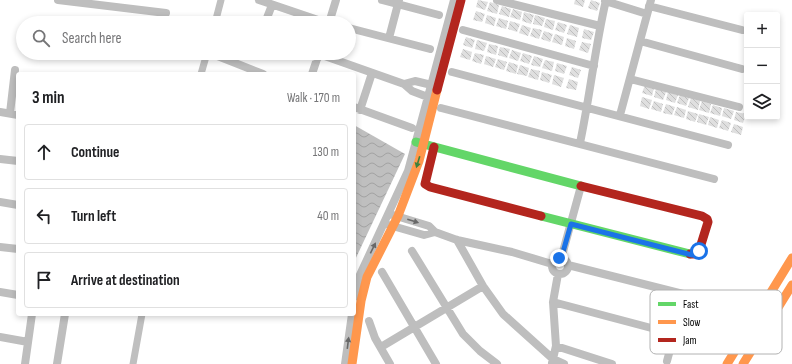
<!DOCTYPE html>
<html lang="en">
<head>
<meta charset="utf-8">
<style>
	body { margin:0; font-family:"Sofia Sans Condensed",sans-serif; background:#f2f2f2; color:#202124 }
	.controls { position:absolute; right:12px; top:12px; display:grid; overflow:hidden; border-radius:4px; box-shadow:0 2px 6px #0003 }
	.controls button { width:36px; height:36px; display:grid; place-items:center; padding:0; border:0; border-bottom:1px solid #e0e0e0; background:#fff; color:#202124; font:20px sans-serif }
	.stop { position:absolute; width:12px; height:12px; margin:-9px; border:3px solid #1a73e8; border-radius:50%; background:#fff }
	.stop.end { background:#1a73e8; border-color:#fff; box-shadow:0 1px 4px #0008 }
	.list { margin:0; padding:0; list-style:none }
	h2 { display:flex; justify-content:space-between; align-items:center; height:52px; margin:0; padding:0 16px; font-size:17px }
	h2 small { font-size:13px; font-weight:400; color:#757577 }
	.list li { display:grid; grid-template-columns:26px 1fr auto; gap:12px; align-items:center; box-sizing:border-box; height:56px; margin:0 8px 8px; padding:0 8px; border:1px solid #e0e0e0; border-radius:4px }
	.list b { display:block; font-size:15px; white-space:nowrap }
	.list em { font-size:13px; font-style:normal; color:#757577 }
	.icon { flex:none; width:22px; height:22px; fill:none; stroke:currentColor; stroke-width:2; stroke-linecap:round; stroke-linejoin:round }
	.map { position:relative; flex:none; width:792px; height:364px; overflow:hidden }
	.search { position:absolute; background:#fff; box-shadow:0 2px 6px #0003; left:16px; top:16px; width:340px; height:44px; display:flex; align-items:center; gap:10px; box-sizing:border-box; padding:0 14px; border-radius:22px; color:#757577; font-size:15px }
	.panel { position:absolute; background:#fff; box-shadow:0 2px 6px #0003; left:16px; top:72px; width:340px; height:244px; border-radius:4px }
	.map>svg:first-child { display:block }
</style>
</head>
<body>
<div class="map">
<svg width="792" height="364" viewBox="0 0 792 364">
	<defs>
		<pattern id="water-waves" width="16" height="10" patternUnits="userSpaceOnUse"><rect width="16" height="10" fill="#bfbfbf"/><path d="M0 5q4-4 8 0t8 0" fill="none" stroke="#a2a2a2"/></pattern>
		<pattern id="building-back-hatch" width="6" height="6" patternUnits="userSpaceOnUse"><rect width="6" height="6" fill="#dfdfdf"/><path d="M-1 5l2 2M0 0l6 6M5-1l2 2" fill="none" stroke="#bebebe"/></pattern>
	</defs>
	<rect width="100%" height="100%" fill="#fff"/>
	<!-- water -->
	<path fill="url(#water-waves)" d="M354,125L405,154L354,262Z"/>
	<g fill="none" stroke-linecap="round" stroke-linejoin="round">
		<!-- canal -->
		<path stroke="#bfbfbf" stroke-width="7" d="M215,23L221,0
			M201,74L207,53
			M133,364L142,314"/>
	</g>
	<!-- building -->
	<path fill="url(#building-back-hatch)" d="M478,0L488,2L485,10L476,7Z
		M575,0H585L583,7L574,4Z
		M591,0L600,3L597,11L588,8Z
		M490,2L499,5L497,14L487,11Z
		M502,6L511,9L509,17L499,14Z
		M513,9L522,12L520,20L510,17Z
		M476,11L485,14L482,22L473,20Z
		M524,12L534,15L531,24L522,21Z
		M487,15L496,18L494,26L485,23Z
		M535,15L545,18L542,26L533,24Z
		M499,18L508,21L506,29L496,26Z
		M546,19L555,21L553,30L544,27Z
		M510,21L520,24L517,32L508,29Z
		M558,22L567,25L564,33L555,30Z
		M522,25L531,28L528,36L519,33Z
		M570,25L579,28L577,37L567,34Z
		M533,28L542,30L539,39L530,36Z
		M584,29L594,32L591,40L582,38Z
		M544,31L553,34L550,42L541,39Z
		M555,34L564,37L562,45L552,42Z
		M466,37L475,40L472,48L463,45Z
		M567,38L576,41L574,49L565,46Z
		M477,40L487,43L484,51L475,49Z
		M582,42L591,44L588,53L579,50Z
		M489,44L498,46L496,55L487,52Z
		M500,47L510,49L507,58L498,55Z
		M463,49L472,52L470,60L460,57Z
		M512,50L521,53L518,61L509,58Z
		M475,53L484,55L481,64L472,61Z
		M523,53L532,56L529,64L520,61Z
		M486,56L496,59L493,67L484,64Z
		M534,56L543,59L540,67L531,65Z
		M498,59L507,62L504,70L495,67Z
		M545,60L554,62L552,71L542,68Z
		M509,62L518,65L516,74L506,71Z
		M557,63L567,66L564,74L555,71Z
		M520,65L529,68L527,76L517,74Z
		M572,67L581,70L578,78L569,75Z
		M531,69L540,71L538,80L528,77Z
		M542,72L552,75L549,83L540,80Z
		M554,75L564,78L561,87L552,84Z
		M569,79L578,82L576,90L566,88Z
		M645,85L654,88L652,96L642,93Z
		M656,89L666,92L663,100L654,97Z
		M668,92L678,95L675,103L666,100Z
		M680,95L689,98L686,106L677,103Z
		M642,97L652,100L649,109L640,106Z
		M691,98L700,101L698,110L688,107Z
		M654,101L663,104L661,112L651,109Z
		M702,101L711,104L709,113L699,110Z
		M666,104L675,107L672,115L663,113Z
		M713,105L722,108L720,116L710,113Z
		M677,107L686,110L684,118L674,115Z
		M724,108L734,111L731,119L722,116Z
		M688,111L698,114L695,122L686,119Z
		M736,112L746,114L743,123L734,120Z
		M699,114L709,117L706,125L697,122Z
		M710,117L719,120L717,128L708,125Z
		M722,120L731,123L728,131L719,128Z
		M734,124L743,127L741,135L731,132Z"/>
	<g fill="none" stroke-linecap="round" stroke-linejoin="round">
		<!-- street -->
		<path stroke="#bebebe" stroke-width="8" d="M58,0L166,13
			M259,0L327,23
			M382,0L439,15
			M497,0L600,26
			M605,1L647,14
			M649,6L742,30
			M223,23H224
			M265,23L272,5
			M329,23L336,0
			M349,28L430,49
			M463,30L594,66
			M389,38L399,0
			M640,41L742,69
			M304,53L318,58
			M319,54L404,84L412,91L433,99
			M215,55L263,74
			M452,72L728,145
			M312,74L319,53
			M630,79L739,107
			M404,84L415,81L436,86
			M354,107L412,128
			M441,108L714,179
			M360,110L372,73
			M0,112L18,115
			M10,113L15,70
			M620,115L651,0
			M580,143C590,96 595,47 606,0
			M0,159L18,161
			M0,202L18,205
			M393,215L429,226L435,232L457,240L512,252L552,264
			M389,225L424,235L435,232
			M457,240L483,286L503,314L553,359L564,364
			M0,247L18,249
			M412,251L463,334L480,351L497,364
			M552 266a8 8 0 1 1 16 0a8 8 0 1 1-16 0Z
			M561,259L581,186
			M568,265L683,294L684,298L667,361
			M382,272L436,364
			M0,292L18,295
			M354,297L359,277L408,171L454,0
			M553,302L674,334
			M369,321L375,338L390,364
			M0,337L28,342
			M556,346L612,364
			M381,347L483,286
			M552,363L556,346L553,302L558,274
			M25,364L32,314
			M57,364L65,314
			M345,364L352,314"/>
		<!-- fast -->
		<path stroke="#63d668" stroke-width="9" d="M416,142L581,186
			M541,216L690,254"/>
		<!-- slow -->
		<path stroke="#ff974d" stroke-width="9" d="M352,364L361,301L367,277L398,216L419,161L437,90
			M727,364L792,258
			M743,364L792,285"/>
		<!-- jam -->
		<path stroke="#b3261e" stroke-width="9" d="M437,90L461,0
			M434,147L425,184L430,187L541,216
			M581,186L702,216L707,219L708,222L699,251L696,254H690"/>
	</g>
	<!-- one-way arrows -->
	<defs><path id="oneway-solid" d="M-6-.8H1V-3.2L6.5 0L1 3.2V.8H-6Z"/></defs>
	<use fill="#3b803e" href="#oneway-solid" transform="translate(418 162) rotate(107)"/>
	<g fill="#686868">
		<use href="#oneway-solid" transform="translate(413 221) rotate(18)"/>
		<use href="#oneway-solid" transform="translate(373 248) rotate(-64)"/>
		<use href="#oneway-solid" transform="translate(348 343) rotate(-83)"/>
	</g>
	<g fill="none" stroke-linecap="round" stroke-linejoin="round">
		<!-- route -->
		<path stroke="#1a73e8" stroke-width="5" d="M559,258L561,259L571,224L692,255L696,254L699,251"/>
	</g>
	<!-- legend -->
	<rect x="650" y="290" width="132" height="64" rx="6" fill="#fff" stroke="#b2b2b2" stroke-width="1"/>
	<rect x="658" y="302" width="18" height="4" fill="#63d668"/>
	<rect x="658" y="320" width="18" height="4" fill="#ff974d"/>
	<rect x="658" y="338" width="18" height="4" fill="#b3261e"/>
	<g font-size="11" fill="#000">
		<text x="683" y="308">Fast</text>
		<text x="683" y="326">Slow</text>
		<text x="683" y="344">Jam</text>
	</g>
</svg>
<div class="controls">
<button>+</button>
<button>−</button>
<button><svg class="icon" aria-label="layers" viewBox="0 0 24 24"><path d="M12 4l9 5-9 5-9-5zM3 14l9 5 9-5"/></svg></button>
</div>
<div class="stop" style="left:699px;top:251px"></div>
<div class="stop end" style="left:559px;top:258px"></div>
<div class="search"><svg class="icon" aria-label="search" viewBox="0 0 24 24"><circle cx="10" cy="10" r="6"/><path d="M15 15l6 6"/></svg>Search here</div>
<section class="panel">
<h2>3 min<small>Walk · 170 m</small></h2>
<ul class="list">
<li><svg class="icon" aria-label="ahead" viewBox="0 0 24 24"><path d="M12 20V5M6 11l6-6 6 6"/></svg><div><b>Continue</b></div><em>130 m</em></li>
<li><svg class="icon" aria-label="left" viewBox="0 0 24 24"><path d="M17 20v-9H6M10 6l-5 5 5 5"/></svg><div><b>Turn left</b></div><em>40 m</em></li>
<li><svg class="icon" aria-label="arrive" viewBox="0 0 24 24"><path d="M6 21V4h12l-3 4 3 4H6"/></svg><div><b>Arrive at destination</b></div></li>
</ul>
</section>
</div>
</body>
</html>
